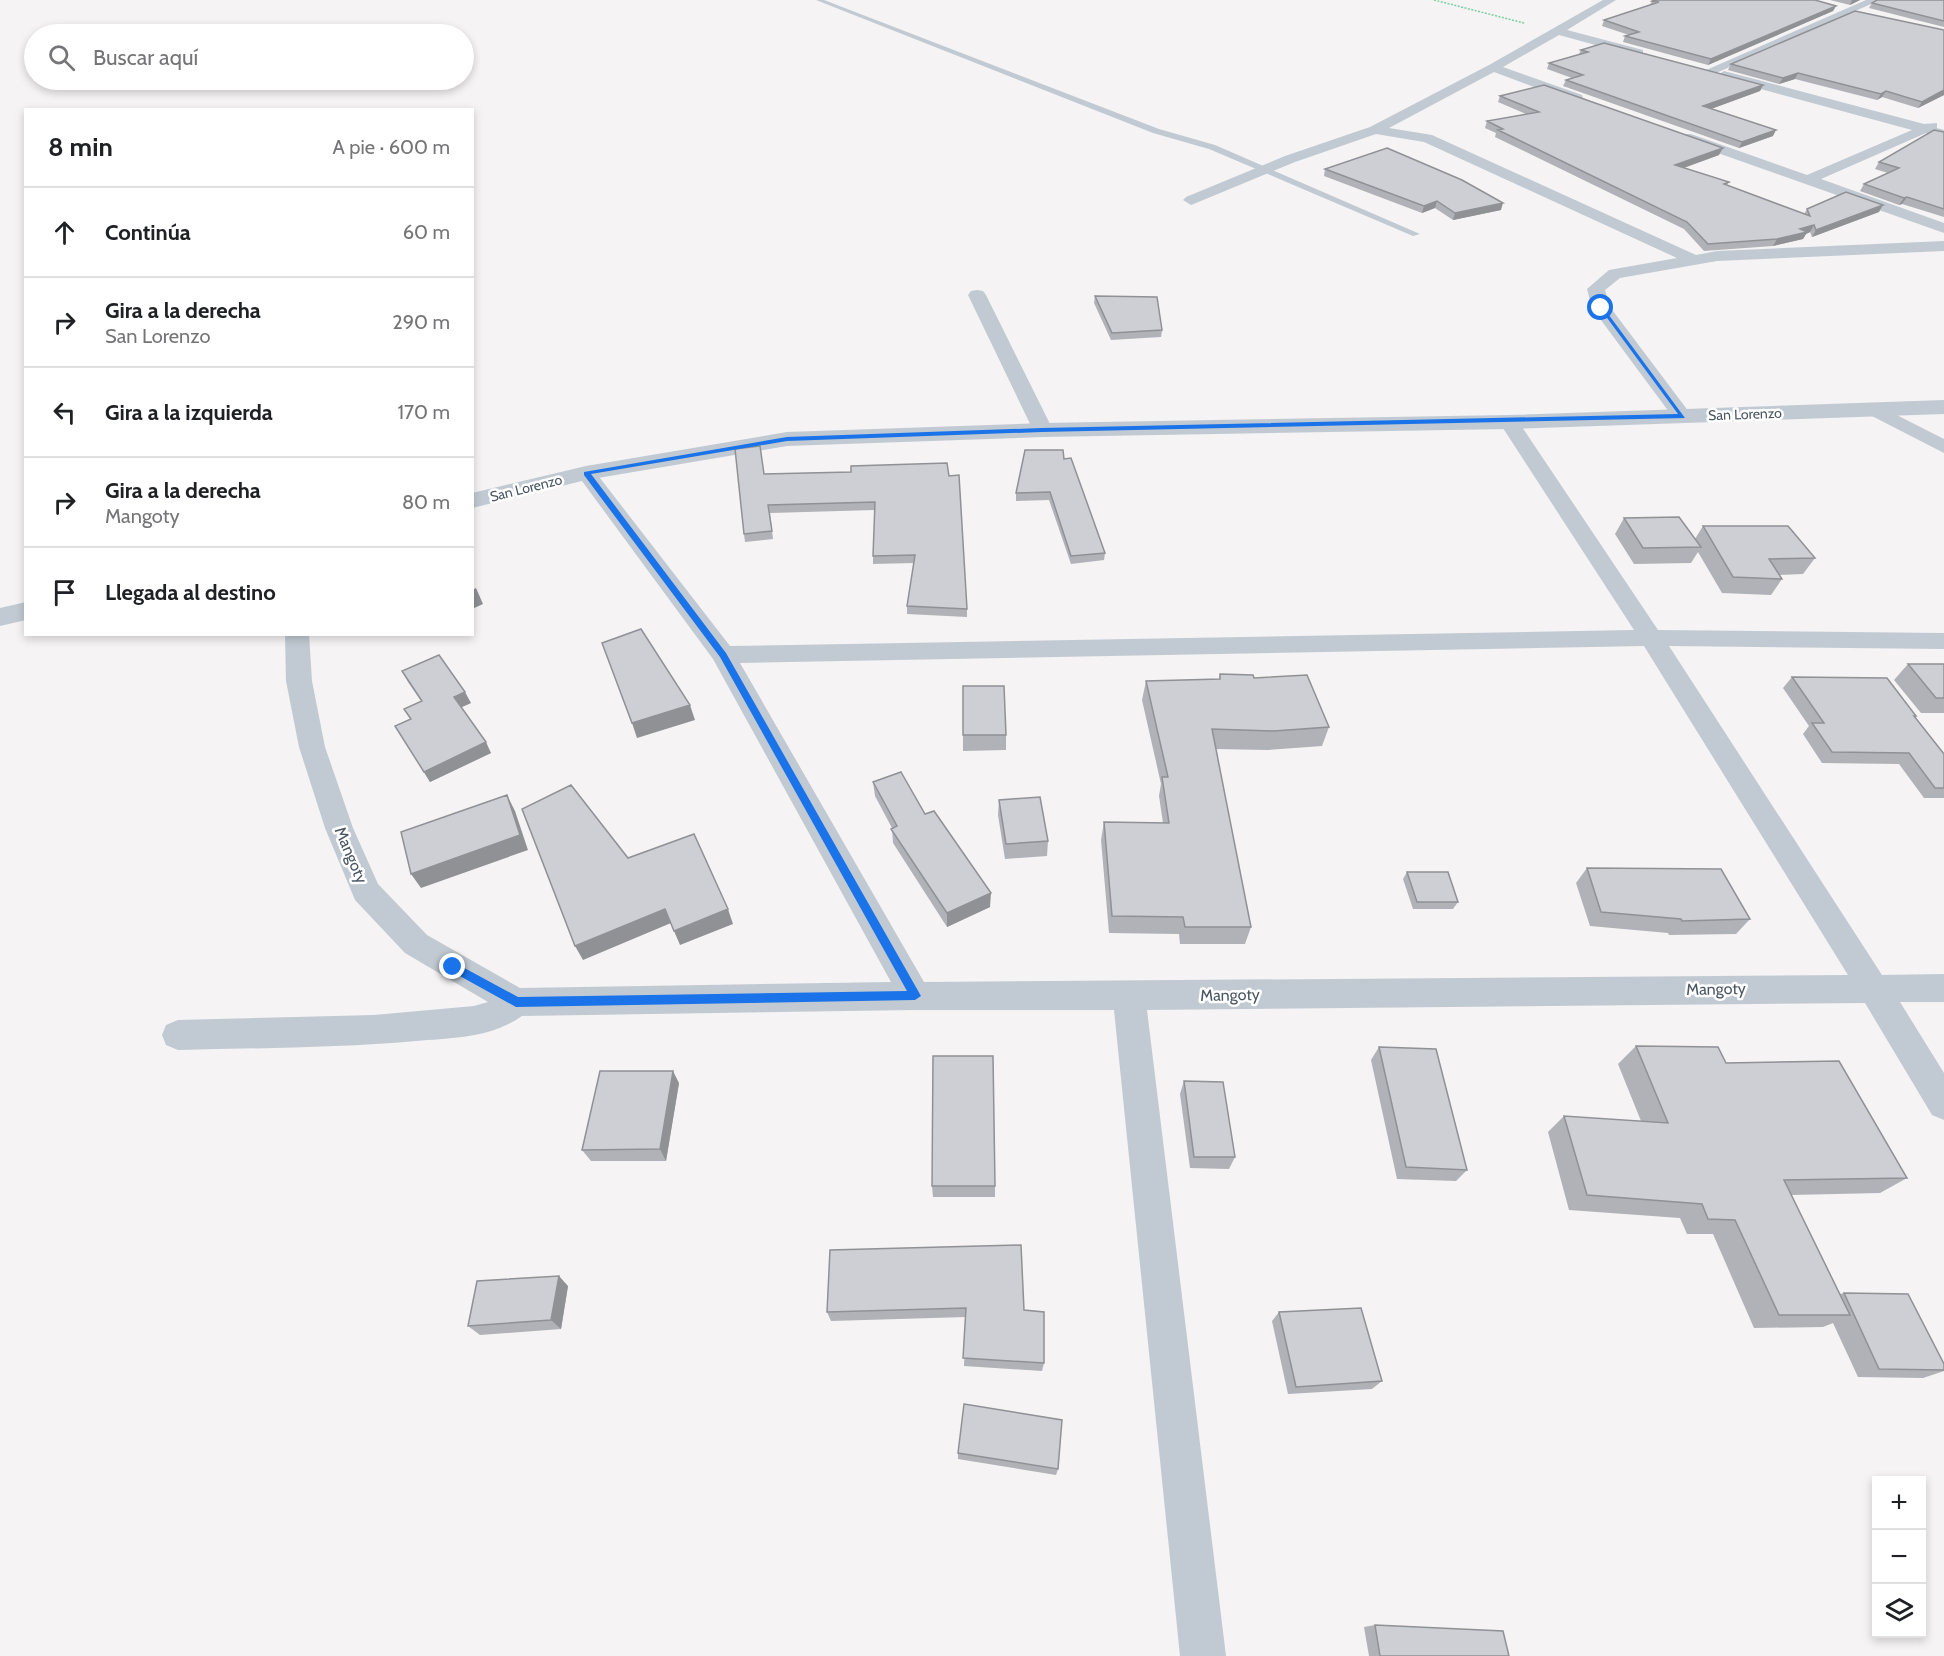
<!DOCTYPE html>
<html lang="es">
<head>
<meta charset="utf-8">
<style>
	body { margin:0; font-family:Cabin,sans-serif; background:#f6f6f6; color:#202124 }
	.controls { position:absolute; right:18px; bottom:18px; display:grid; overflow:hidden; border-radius:0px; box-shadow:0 3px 9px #0003 }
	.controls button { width:54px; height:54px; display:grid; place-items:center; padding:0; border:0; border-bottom:2px solid #e0e0e0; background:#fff; color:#202124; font:30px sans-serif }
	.stop { position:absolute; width:18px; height:18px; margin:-14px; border:4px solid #1a73e8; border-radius:50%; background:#fff }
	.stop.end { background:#1a73e8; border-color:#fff; box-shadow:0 2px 6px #0008 }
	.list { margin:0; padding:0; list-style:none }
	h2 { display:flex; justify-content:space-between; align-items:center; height:78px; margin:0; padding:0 24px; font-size:26px }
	h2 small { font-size:20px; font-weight:400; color:#757577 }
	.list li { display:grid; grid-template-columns:39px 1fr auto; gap:18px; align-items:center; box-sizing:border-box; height:90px; padding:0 24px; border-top:2px solid #e0e0e0 }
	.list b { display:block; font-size:22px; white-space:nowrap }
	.list p { margin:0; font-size:20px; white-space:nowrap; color:#757577 }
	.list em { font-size:20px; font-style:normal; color:#757577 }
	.icon { flex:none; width:33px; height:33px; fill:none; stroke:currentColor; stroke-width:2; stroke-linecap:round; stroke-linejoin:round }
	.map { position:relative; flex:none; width:1944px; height:1656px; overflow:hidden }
	.search { position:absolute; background:#fff; box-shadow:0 3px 9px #0003; left:24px; top:24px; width:450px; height:66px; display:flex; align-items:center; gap:15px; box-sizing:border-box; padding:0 21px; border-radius:33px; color:#757577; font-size:22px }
	.panel { position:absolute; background:#fff; box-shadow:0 3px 9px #0003; left:24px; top:108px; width:450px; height:528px; border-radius:0px }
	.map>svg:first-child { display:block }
</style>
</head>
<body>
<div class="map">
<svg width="1944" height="1656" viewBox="0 0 1944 1656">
	<rect width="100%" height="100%" fill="#f5f3f3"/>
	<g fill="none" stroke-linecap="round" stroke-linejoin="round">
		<!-- path -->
		<path stroke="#7ad0a6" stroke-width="1.5" stroke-dasharray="2 1.5" stroke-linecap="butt" d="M1434,0L1524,23"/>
		<!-- service -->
		<path fill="#c1cad2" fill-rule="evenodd" d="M816,0H824L1159,129L1215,145L1420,234L1413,236L1209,149L1153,133Z"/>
		<!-- minor -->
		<path fill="#c1cad2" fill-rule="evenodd" d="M1603,0H1616L1567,30L1643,50V56L1639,57L1559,35L1503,67L1582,95L1583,98L1582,101H1572L1494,72L1389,128L1432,135L1696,255L1717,251L1944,241V251L1717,261L1620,278L1605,290L1610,307L1692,416L1689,420H1675L1592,308L1587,289L1609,270L1677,258L1424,142L1376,134L1295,162L1196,203L1191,205L1183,200L1186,197L1285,156L1370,127L1489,65Z
			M1866,0H1880L1714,74L1710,75L1704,71Z
			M1724,71L1924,124L1937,123V128L1944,130V138L1926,133L1821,179L1944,223V233L1681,140L1679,137L1681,134H1691L1807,175L1912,130L1720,78L1718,75Z
			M977,290L983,291L986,295L1053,430L1050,434H1036L1033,430L968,295L971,291Z
			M1875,404L1944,439V453L1868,414L1865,410L1868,406Z
			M1509,416L1516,418L1658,630L1944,633V649L1669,646L1882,975L1944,974V1002H1900L1944,1073V1120L1932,1115L1865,1003L1147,1010L1226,1656H1180L1114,1010H915L522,1016C491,1038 452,1038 416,1041C337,1048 257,1048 178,1050L166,1045L162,1035L166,1025L178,1020L374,1015L474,1006L488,1002L405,953L355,900L325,828L299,747L286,681L285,634H309L312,681L325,747L353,828L378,884L427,935L520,988L891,982L713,659L579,477L576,473L579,469L586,467L593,469L730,646L1634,630L1499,422L1502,418ZM1644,646L1848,975L924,982L740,663Z"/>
		<!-- tertiary -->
		<path fill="#c1cad2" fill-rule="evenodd" d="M1944,400V414L1509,429L1043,437L787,446L586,480L472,508V493L586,466L787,432L1043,423L1509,415Z
			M26,602V620L0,626V608Z"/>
	</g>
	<!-- wall -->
	<path fill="#b0b2b7" d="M1830,0H1860L1850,5Z
		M1944,0V27L1869,8L1872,3Z
		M1652,1L1836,6L1833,11L1708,65L1623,42L1625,36L1629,35L1602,26L1604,20L1650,5Z
		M1944,30V95L1918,108L1882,97L1877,100L1795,79L1779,84L1728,70L1731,64Z
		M1581,50L1763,85L1760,91L1711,109L1773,136L1739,148L1563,86L1566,80L1572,78L1547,69L1549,63L1579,54Z
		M1500,96L1719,155L1684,168L1729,182L1727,185L1804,214L1807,209L1879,212L1812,237L1810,232L1806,234L1803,239L1773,246L1704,251L1684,229L1495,137L1496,133L1485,128L1487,121L1526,114L1498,102Z
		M1944,132V217L1902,204L1899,205L1860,191L1864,184L1888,173L1875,169L1879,162Z
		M1325,169L1501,210L1453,220L1435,208L1422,213L1324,176Z
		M1095,296L1162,330L1161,337L1111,340L1094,303Z
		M1064,459L1105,553L1104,560L1071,564L1049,500L1016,501V493Z
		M851,472L967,609V617L907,614V606L914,563L873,564V556L875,510L770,513L773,539L745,542L744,534L764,474Z
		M1624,518L1695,539L1703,526L1815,558L1803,574L1779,575L1782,579L1771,595L1722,593L1698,552L1691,563L1634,564L1615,534Z
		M1908,664H1944V713H1921L1894,680Z
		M402,671L471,703L461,707L491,753L430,782L395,726L410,719L404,709L421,701L408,682Z
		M1220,674L1254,678L1329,727L1322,746L1268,750L1216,749L1251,927L1245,944H1180L1179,934L1109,933L1101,840L1104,822L1163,823L1159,796L1161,784L1142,700L1146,681L1219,679Z
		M1792,677L1916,716L1915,718L1944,754V798H1924L1899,764L1822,763L1803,734L1809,726L1783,688Z
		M963,686L1006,735V750L963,751Z
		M873,782L990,907L947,927L893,843L892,828L875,796Z
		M999,800L1048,841L1047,856L1005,859L998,815Z
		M1587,868L1750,919L1736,934L1669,935L1668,933L1590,926L1576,883Z
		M1407,872L1458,902L1453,909H1413L1403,879Z
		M1636,1046L1726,1063L1907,1178L1880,1193L1791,1195L1840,1294L1844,1293L1944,1364V1371L1923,1378L1858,1377L1833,1323L1823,1327L1754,1328L1713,1234H1687L1680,1218L1569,1210L1548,1132L1564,1116L1641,1121L1618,1064Z
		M1379,1047L1467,1170L1456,1181L1397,1179L1371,1060Z
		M1184,1081L1235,1157L1229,1169L1190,1168L1180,1094Z
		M679,1083L666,1161H591L582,1150Z
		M932,1186H995V1197H933Z
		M830,1250L1024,1310L1044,1363L1042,1371L964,1366L966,1317L831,1321L827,1312Z
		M568,1286L561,1329L480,1335L468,1326Z
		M1279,1312L1382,1381L1372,1389L1288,1394L1272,1321Z
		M958,1453L1058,1469L1056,1475L958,1459Z
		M1375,1625L1509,1656H1369L1364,1627Z"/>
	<!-- shaded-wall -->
	<path fill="#909195" d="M1852,0H1860L1850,5Z
		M1836,6L1833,11L1708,65L1711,59Z
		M1798,73L1795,79L1779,84L1783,78Z
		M1763,85L1760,91L1700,113L1703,106Z
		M1944,90V95L1918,108L1922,102Z
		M1886,91L1882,97L1877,100L1881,94Z
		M1776,130L1773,136L1739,148L1742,142Z
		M1723,148L1719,155L1672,172L1675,165Z
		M1907,197L1902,204L1899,205L1904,198Z
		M1437,201L1435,208L1422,213L1424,206Z
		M1503,203L1501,210L1453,220L1455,213Z
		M1883,205L1879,212L1812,237L1816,230Z
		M1814,225L1810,232L1806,234L1803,239L1773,246L1777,239L1800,229Z
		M476,588L483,604L472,609V590Z
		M465,692L471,703L460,708L454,697Z
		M690,705L695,720L637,738L632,723Z
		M486,742L491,753L430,782L424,772Z
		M507,795L515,811L528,850L421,888L411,874Z
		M991,893L990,907L947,927V913Z
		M665,909L671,923L583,960L575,946Z
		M728,909L733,924L680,945L674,931Z
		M673,1071L679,1083L666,1161L660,1149Z
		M559,1276L568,1286L561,1329L551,1320Z"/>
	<!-- building -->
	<path fill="#cdcfd5" stroke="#909195" stroke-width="1.5" d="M1654,0H1815L1836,6L1711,59L1625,36L1639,32L1604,20L1659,2L1652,1Z
		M1877,0H1944V21L1872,3Z
		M1855,11L1944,30V90L1922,102L1886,91L1881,94L1798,73L1783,78L1731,64Z
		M1604,43L1763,85L1703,106L1776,130L1742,142L1566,80L1583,75L1549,63L1588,52L1581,50Z
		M1544,85L1723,148L1675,165L1729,182L1724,184L1810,216L1807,209L1846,192L1883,205L1816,230L1814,225L1800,229L1807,232L1777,239L1708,244L1687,222L1498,130L1503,129L1487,121L1539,112L1500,96Z
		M1934,130L1944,132V209L1907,197L1904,198L1864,184L1899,168L1879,162Z
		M1387,148L1462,180L1503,203L1455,213L1437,201L1424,206L1325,169Z
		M1095,296L1157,297L1162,330L1112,333Z
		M760,446L764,474L851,472V466L947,463L949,476L959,475L967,609L907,606L915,555L873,556L875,502L768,505L772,531L744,534L735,449Z
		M1025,450H1063L1064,459L1071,458L1105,553L1071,556L1050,492L1016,493Z
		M1679,517L1701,547L1643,548L1624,518Z
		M1703,526H1788L1815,558L1769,559L1782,579L1733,577Z
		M641,629L690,705L632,723L602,643Z
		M439,655L465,692L454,697L486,742L424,772L395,726L411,719L404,709L422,701L402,671Z
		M1908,664H1944V698H1936Z
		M1220,674L1253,675L1254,678L1307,675L1329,727L1274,731L1212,729L1251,927H1185L1183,917L1112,916L1104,822L1169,823L1162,777H1168L1146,681L1220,679Z
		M1792,677L1887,678L1916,716H1914L1944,754V788H1935L1909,753L1832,752L1812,723H1824Z
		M963,686H1004L1006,735H963Z
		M901,772L925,814L934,811L991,893L947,913L891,829L897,826L873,782Z
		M571,785L628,858L694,834L728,909L674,931L665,909L575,946L522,809Z
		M507,795L520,835L411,874L401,832Z
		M1040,797L1048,841L1006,844L999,800Z
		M1587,868L1721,869L1750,919L1682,921L1681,919L1601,912Z
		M1407,872H1448L1458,902H1417Z
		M1636,1046L1718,1047L1726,1063L1839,1061L1907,1178L1784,1180L1850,1315H1779L1735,1220L1708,1219L1702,1204L1587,1195L1564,1116L1668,1123Z
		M1379,1047L1436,1049L1467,1170L1406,1167Z
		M933,1056H993L995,1186H932Z
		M600,1071H673L660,1149L582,1150Z
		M1184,1081L1223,1082L1235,1157H1194Z
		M1021,1245L1024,1310L1044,1312V1363L963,1358L966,1308L827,1312L830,1250Z
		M559,1276L551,1320L468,1326L477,1281Z
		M1844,1293L1908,1294L1944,1364V1370L1879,1369Z
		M1361,1308L1382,1381L1296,1387L1279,1312Z
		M964,1404L1062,1420L1058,1469L958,1453Z
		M1375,1625L1503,1631L1509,1656H1380Z"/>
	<!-- route -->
	<path fill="#1a73e8" d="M1599,307H1603L1685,418L1042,432L787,441L591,474L726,653L921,996L915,1000L516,1007L449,970V964H457L518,997L907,991L720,657L584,475V472L787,437L1042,428L1678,414Z"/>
	<g text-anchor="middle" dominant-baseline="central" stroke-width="5" stroke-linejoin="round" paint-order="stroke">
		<!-- far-street labels -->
		<g font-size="14" fill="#4a5661" stroke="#fff">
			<text transform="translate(1745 414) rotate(-2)">San Lorenzo</text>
			<text transform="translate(526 488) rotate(-14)">San Lorenzo</text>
		</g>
		<!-- street labels -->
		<g font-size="16" fill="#4a5661" stroke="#fff">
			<text transform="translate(351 855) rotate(67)">Mangoty</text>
			<text transform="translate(1716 989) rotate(-1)">Mangoty</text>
			<text transform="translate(1230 995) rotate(-1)">Mangoty</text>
		</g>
	</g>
</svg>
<div class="controls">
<button>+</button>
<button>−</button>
<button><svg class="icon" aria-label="layers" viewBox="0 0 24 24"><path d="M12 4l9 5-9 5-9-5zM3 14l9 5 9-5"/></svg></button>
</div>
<div class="stop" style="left:1601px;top:308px"></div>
<div class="stop end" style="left:453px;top:967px"></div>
<div class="search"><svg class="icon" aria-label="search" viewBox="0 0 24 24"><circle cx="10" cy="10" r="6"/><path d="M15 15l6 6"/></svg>Buscar aquí</div>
<section class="panel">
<h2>8 min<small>A pie · 600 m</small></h2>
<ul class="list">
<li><svg class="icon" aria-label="ahead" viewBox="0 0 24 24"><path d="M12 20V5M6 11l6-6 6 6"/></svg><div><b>Continúa</b></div><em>60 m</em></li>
<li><svg class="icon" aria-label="right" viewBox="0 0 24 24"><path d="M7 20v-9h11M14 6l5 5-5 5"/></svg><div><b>Gira a la derecha</b><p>San Lorenzo</p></div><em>290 m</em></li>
<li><svg class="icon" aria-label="left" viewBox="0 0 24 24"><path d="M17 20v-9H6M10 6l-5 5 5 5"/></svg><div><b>Gira a la izquierda</b></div><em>170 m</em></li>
<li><svg class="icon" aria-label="right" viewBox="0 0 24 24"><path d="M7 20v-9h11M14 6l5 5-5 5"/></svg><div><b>Gira a la derecha</b><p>Mangoty</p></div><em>80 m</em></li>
<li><svg class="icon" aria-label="arrive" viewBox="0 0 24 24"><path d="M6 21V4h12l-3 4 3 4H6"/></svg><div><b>Llegada al destino</b></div></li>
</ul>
</section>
</div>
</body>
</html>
